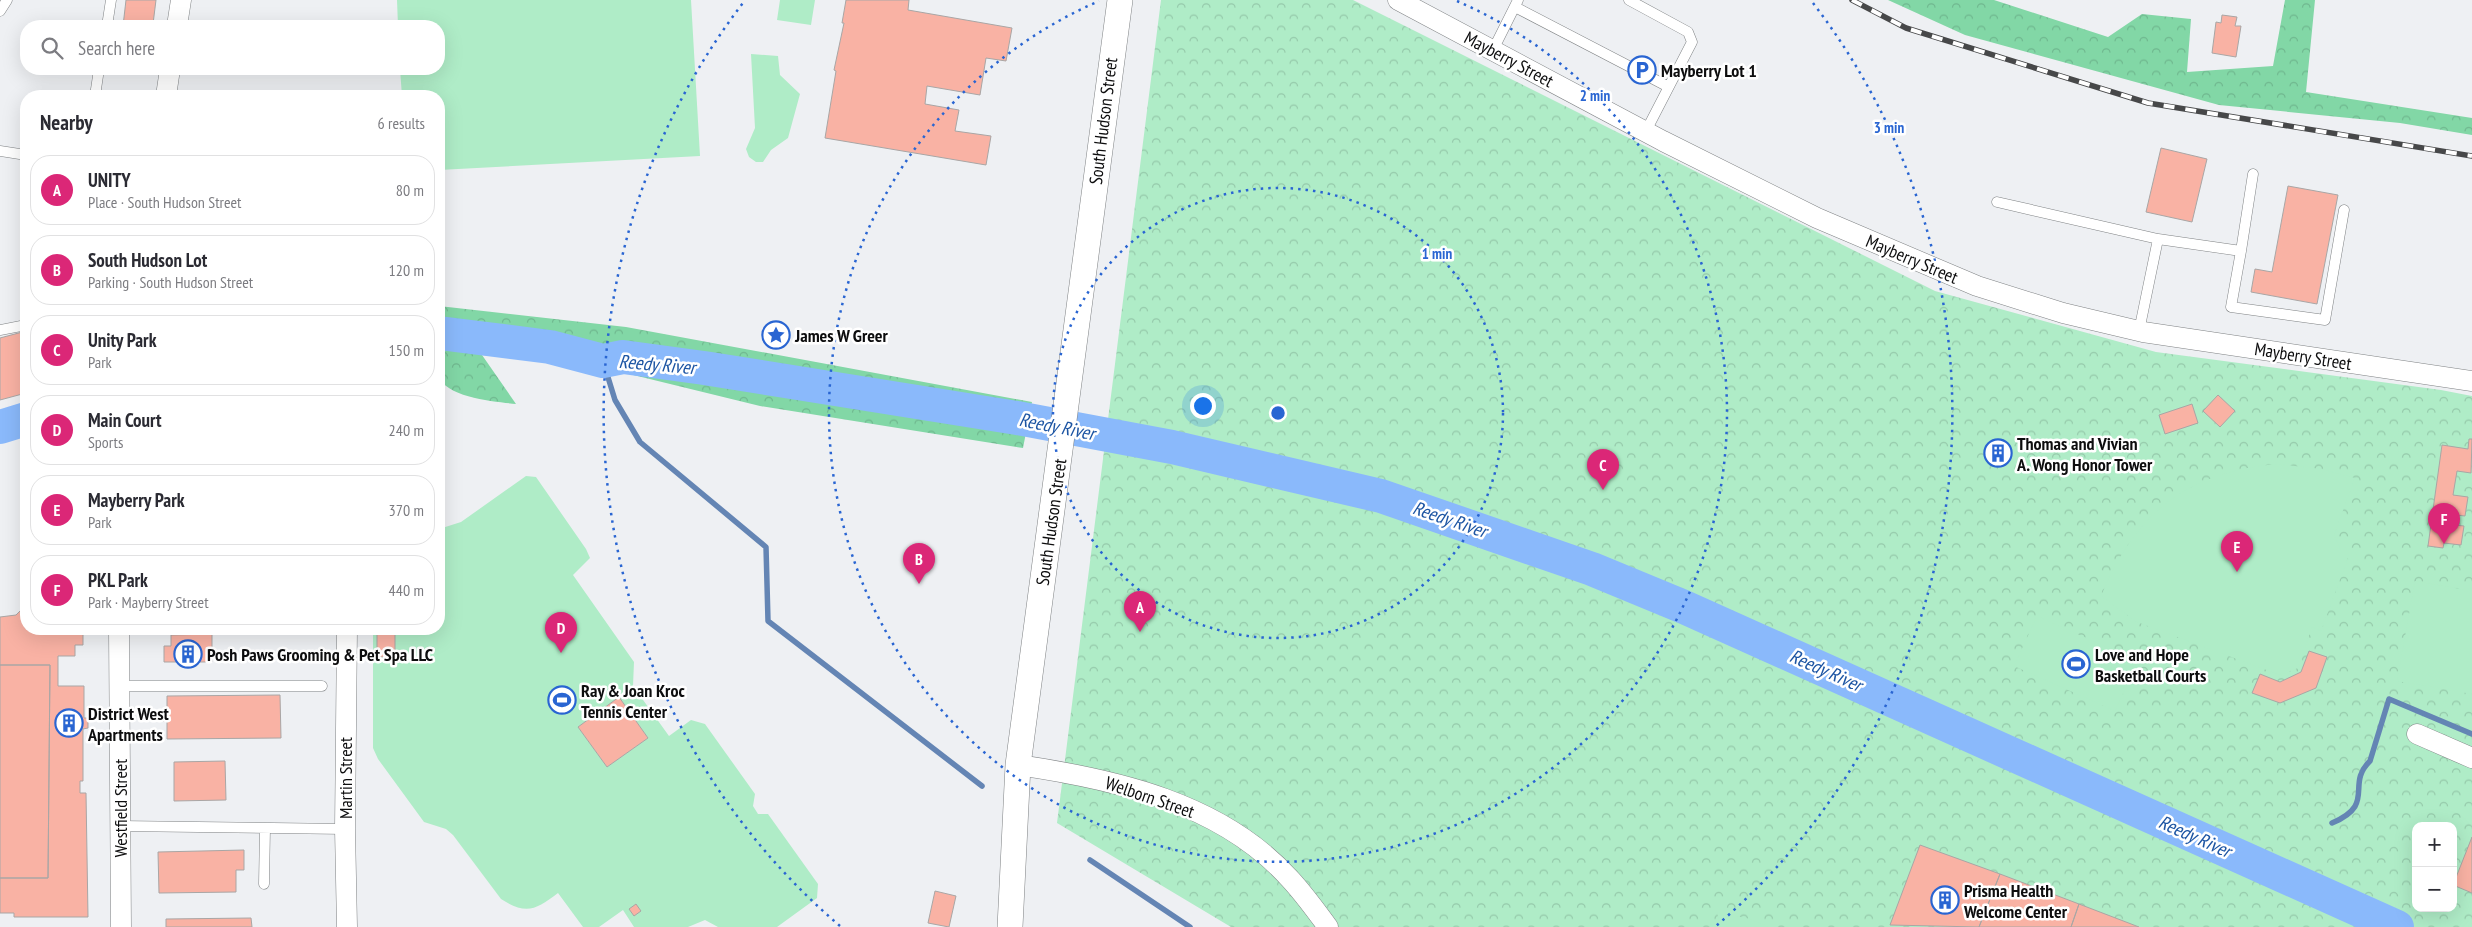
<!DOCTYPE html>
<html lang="en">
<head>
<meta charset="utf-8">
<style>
	body { margin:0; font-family:"PT Sans Narrow",sans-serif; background:#f2f2f3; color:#2b2b33 }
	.controls { position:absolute; right:15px; bottom:15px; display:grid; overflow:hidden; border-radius:10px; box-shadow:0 5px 20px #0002 }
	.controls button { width:45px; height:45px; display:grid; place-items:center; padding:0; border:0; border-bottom:1px solid #e1e1e2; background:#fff; color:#2b2b33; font:25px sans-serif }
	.you { position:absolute; left:1202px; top:405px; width:18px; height:18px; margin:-12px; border:4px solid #fff; border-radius:50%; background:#1a73e8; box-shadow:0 0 0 8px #1a73e833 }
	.badge { display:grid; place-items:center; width:32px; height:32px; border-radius:50%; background:#db2777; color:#fff; font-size:16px; font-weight:700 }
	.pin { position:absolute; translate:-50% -41px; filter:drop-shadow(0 1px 2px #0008) }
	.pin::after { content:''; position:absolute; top:26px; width:18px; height:15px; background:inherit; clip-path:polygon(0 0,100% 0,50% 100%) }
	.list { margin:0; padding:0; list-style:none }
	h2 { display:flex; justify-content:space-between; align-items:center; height:65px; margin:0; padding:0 20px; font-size:21px }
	h2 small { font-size:16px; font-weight:400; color:#7c7c81 }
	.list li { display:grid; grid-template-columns:32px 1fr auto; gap:15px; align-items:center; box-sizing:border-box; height:70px; margin:0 10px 10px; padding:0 10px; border:1px solid #e1e1e2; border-radius:20px }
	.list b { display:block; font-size:19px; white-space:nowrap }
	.list p { margin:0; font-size:16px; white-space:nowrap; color:#7c7c81 }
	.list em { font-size:16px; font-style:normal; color:#7c7c81 }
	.icon { flex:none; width:28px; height:28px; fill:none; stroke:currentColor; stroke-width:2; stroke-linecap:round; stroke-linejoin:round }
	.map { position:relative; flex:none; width:2472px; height:927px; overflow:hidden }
	.search { position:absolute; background:#fff; box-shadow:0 5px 20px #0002; left:20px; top:20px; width:425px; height:55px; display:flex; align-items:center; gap:12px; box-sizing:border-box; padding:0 18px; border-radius:20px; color:#7c7c81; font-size:19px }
	.panel { position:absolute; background:#fff; box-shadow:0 5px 20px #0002; left:20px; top:90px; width:425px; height:545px; border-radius:20px }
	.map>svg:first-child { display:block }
</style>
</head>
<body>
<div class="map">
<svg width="2472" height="927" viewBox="0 0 2472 927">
	<defs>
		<pattern id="forest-crowns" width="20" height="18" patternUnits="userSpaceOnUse" patternTransform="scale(1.25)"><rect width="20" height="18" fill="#82d7a6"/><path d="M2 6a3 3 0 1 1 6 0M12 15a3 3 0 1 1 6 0" fill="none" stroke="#6fb78e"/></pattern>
		<pattern id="park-crowns" width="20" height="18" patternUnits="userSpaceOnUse" patternTransform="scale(1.25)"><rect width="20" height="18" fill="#afecc7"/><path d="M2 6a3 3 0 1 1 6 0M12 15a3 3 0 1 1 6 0" fill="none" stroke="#95c9aa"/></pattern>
	</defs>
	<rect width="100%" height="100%" fill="#eef0f3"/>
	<!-- forest -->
	<path fill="url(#forest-crowns)" d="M1888,0H1994L2108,37L2142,14L2191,19L2187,72L2273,66L2285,0H2315L2306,92L2472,118V135L2400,123L2219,105L1965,35Z
		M439,306L626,327L1032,402L1023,448L760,406L572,360L482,355L516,404C498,402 445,398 439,376C435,364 439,321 439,306Z"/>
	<!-- park -->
	<path fill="url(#park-crowns)" fill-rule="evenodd" d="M1161,0H1353L1935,291L2156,352L2441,390L2472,396V927H1231L1057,823ZM2416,826H2453V908H2416Z"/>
	<!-- garden -->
	<path fill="#afecc7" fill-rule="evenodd" d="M397,0H691L700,156L439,170V96H402L400,69H439V26H398Z
		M780,0H815L811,25L777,20Z
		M751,54L778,56L780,75L800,94L788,138L771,150L763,162H756L749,157L746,149L755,128Z
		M2277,464L2321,469L2355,478L2334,535L2341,551L2349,555L2321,631L2312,627L2298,668L2280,675L2137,622L2101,596C2135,513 2187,472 2277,464Z
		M526,476L536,477L586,549L590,558L573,575L634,662L633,686L669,736L691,720L705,724L755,794L753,806L758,814H768L818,884L817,898L777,927H718L705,920L688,927H634L623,910L599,927H583L558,893C536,910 526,915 501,899L453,835L446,829L424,822L378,759L373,748V629H377V656L395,657V629H439V529L461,522ZM619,697L648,738L607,767L578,727Z
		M2415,581L2472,591V694L2397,681Z
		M2037,616L2138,661L2115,711L2014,666Z
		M1717,912L1750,919L1769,927H1720Z"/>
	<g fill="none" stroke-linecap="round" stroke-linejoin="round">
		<!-- stream -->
		<path stroke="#6485b4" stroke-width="5.5" d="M603,361L615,400L640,442L766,547L768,621L982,786
			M2332,823C2377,804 2345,785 2370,761L2389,699L2472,734
			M1090,860L1190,927"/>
		<!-- river -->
		<path stroke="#8ab9fb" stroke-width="34" d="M439,333L550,347L603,361L623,357L704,368L1017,418L1172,447L1381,496L1592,569L1684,607L2397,927
			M0,427L26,419"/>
	</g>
	<!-- building -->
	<path fill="#f9b2a4" stroke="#a9a6a5" d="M126,0H156L153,24L149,23L148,26H123Z
		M846,0H909L908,10L1012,28L1006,61L986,58L980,95L927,86L925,104L959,110L955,131L991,136L986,165L825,138L836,71L834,70L844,23H842Z
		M2222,15L2237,17L2235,26H2241L2236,57L2212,53L2216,22L2221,23Z
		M2161,148L2207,159L2192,222L2146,212Z
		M2288,186L2338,195L2317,304L2251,292L2255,269L2272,272Z
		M26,331V393L0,400V338Z
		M2218,395L2235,411L2220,427L2203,411Z
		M2192,404L2198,423L2165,434L2159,415Z
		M2469,439H2472L2471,473L2457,471L2453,495L2468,497L2465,516L2447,514L2446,524L2464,526L2461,545L2444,543L2443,548L2428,546L2442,445L2468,449Z
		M2001,440L2011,450L2007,463L1994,466L1985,457L1989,444Z
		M26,521V629H83V645H75V656H58V686H84V718H88V728L83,729V781H80V793H86L88,917H14V913H0V878H48L50,665H0V617L16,615L25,606L23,552H26Z
		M377,629H395V657H377Z
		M212,634V662H164V646H171V635Z
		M2309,651L2327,657L2316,688L2280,703L2252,693L2260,674L2280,682L2301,672Z
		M0,665H50L48,878H0Z
		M280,695L281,738L167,739V721H162V714H167V696Z
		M619,697L648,738L607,767L578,727Z
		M225,761L226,800L174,801V762Z
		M2472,837V893L2453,885Z
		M1920,845L2000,874L1979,927L1890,925Z
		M244,850V870H236V892L159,893L158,852Z
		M2000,874L2079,904L2071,927H1979Z
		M935,891L956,896L949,927L928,923Z
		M636,904L641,911L634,916L629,909Z
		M2079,904L2139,927H2071Z
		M251,918L252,927H166V919Z"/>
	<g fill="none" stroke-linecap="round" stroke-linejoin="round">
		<!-- service casing -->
		<g stroke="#7f8284" stroke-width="11">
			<path id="service" d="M1629,0L1688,32L1692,42L1646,131
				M1515,7L1667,86
				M0,11L7,0
				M107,26L111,0
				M1493,50L1518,0
				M95,96L99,69
				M0,151L26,155
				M1997,202L2158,239
				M2241,251L2253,174
				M0,330L26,325
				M2139,331L2158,239L2241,251L2231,307L2325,320L2344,210
				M119,686H322
				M120,826L345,829
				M264,884L265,828"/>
		</g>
		<!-- minor casing -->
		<g stroke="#7f8284" stroke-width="21">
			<path id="minor" d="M1398,0L1663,141L1817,218L1977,286L2063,313L2143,332L2472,381
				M177,26L181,0
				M166,96L170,69
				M119,629L121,927
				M347,629L345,829L347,927
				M2417,734L2472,758
				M1018,765C1115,779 1222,803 1290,879C1304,894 1316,911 1328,927"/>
		</g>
		<!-- tertiary casing -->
		<g stroke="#7f8284" stroke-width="26">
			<path id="tertiary" d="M1010,927L1018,765L1120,0"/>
		</g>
		<!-- service -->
		<use href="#service" stroke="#fff" stroke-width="10"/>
		<!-- minor -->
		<use href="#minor" stroke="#fff" stroke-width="20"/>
		<!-- tertiary -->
		<use href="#tertiary" stroke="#fff" stroke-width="25"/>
		<!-- rail casing -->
		<g stroke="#474849" stroke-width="5.5">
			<path id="rail" d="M1852,0L1906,28L2148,103L2472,156"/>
		</g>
		<!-- rail -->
		<use href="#rail" stroke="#fff" stroke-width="4" stroke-dasharray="11" stroke-linecap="butt"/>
	</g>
	<!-- distance rings -->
	<g fill="none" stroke="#2965d2" stroke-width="2.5" stroke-dasharray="2.5 5">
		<circle cx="1278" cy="413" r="225"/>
		<path d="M1457 1A449 449 0 1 1 1099 1"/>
		<path d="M840 926A674 674 0 0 1 743 3M1813 3A674 674 0 0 1 1716 926"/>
	</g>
	<!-- icons -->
	<defs>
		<g id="parking-ring" transform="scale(1.4375)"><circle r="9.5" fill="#fff" stroke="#2965d2" stroke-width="1.5"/><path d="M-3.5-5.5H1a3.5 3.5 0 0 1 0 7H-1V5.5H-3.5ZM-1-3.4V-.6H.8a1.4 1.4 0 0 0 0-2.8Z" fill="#2965d2"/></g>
		<g id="sight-ring" transform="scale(1.4375)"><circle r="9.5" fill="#fff" stroke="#2965d2" stroke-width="1.5"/><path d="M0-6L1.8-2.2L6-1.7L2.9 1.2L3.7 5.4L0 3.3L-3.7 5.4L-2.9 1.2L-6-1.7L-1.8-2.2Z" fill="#2965d2"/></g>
		<g id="building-ring" transform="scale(1.4375)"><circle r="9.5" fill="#fff" stroke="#2965d2" stroke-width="1.5"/><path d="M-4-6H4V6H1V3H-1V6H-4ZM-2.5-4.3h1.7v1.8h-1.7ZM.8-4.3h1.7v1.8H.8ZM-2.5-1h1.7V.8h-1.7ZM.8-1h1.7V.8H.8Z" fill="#2965d2"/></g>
		<g id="stadium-ring" transform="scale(1.4375)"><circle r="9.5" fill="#fff" stroke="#2965d2" stroke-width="1.5"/><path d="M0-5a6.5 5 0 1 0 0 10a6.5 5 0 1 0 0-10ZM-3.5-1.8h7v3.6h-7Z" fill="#2965d2"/></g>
	</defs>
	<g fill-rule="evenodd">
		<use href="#parking-ring" x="1642" y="70"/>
		<use href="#sight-ring" x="776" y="335"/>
		<use href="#building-ring" x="1998" y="453"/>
		<use href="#building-ring" x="188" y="654"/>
		<use href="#stadium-ring" x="2076" y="664"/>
		<use href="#stadium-ring" x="562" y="700"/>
		<use href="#building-ring" x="69" y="723"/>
		<use href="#building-ring" x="1945" y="900"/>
	</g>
	<g text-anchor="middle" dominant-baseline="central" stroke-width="5" stroke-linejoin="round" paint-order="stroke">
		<!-- street labels -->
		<g font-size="18" fill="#0d0d0e" stroke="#fff">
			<text transform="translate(1509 59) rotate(28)">Mayberry Street</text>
			<text transform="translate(1103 121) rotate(-83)">South Hudson Street</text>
			<text transform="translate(1912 259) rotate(23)">Mayberry Street</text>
			<text transform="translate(2303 356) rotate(9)">Mayberry Street</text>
			<text transform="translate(1051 522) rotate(-82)">South Hudson Street</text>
			<text transform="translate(345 778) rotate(-90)">Martin Street</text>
			<text transform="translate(1150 797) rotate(19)">Welborn Street</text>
			<text transform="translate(120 808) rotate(-90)">Westfield Street</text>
		</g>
		<!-- poi labels -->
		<g font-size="18" font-weight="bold" fill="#0d0d0e" stroke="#fff" text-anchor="start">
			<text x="1661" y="70">Mayberry Lot 1</text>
			<text x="795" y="335">James W Greer</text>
			<text x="2017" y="443">Thomas and Vivian<tspan x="2017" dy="21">A. Wong Honor Tower</tspan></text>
			<text x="207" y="654">Posh Paws Grooming &amp; Pet Spa LLC</text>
			<text x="2095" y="654">Love and Hope<tspan x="2095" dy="21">Basketball Courts</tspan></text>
			<text x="581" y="690">Ray &amp; Joan Kroc<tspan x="581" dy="21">Tennis Center</tspan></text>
			<text x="88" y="713">District West<tspan x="88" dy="21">Apartments</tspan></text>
			<text x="1964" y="890">Prisma Health<tspan x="1964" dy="21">Welcome Center</tspan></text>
		</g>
		<!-- water labels -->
		<g font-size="19" font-style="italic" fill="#1d55a3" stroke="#fff">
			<text transform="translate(657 364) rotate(5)">Reedy River</text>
			<text transform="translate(1057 426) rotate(11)">Reedy River</text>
			<text transform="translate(1450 519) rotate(19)">Reedy River</text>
			<text transform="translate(1826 670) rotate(24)">Reedy River</text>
			<text transform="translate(2195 836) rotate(24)">Reedy River</text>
		</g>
	</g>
	<circle cx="1278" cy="413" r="8" fill="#2965d2" stroke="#fff" stroke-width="2.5"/>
	<g font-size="15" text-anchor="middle" font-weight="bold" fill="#2965d2" stroke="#fff" stroke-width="5" stroke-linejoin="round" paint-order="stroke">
		<text x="1595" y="101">2 min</text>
		<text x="1889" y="133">3 min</text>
		<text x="1437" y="259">1 min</text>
	</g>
</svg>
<div class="controls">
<button>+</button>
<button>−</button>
</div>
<div class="you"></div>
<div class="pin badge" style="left:1140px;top:632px">A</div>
<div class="pin badge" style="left:919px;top:584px">B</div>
<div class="pin badge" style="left:1603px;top:490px">C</div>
<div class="pin badge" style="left:561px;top:653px">D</div>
<div class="pin badge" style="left:2237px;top:572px">E</div>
<div class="pin badge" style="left:2444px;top:544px">F</div>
<div class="search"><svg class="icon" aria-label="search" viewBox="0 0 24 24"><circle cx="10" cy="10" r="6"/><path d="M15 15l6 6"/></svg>Search here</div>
<section class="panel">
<h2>Nearby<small>6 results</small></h2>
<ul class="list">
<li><span class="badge">A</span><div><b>UNITY</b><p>Place · South Hudson Street</p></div><em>80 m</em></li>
<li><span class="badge">B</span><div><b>South Hudson Lot</b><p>Parking · South Hudson Street</p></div><em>120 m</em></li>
<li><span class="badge">C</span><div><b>Unity Park</b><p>Park</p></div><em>150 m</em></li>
<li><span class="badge">D</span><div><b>Main Court</b><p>Sports</p></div><em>240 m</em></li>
<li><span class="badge">E</span><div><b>Mayberry Park</b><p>Park</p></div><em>370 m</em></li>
<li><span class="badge">F</span><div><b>PKL Park</b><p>Park · Mayberry Street</p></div><em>440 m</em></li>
</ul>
</section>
</div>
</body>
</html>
